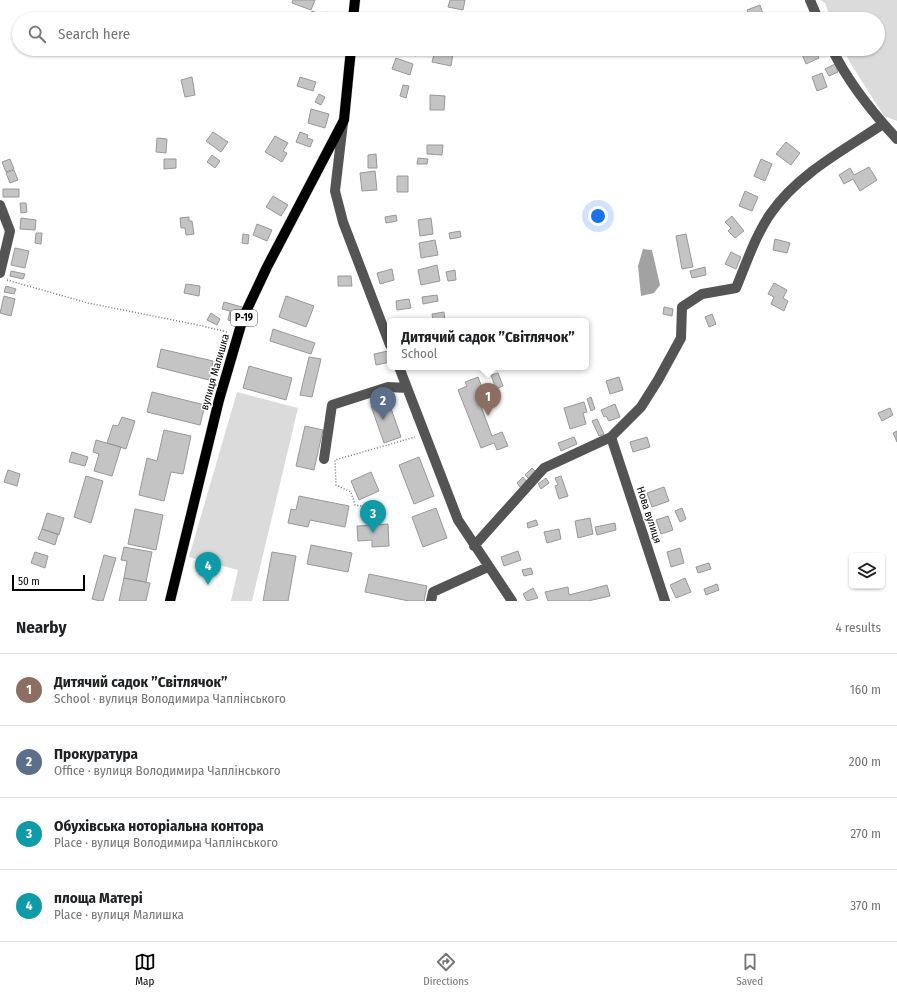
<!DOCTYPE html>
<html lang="en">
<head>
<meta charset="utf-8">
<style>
	body { margin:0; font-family:"Fira Sans Condensed",sans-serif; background:#f6f6f6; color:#202124 }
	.controls { position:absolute; right:12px; bottom:12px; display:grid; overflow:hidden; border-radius:6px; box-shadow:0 1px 3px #0004 }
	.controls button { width:36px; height:36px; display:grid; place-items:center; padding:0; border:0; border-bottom:1px solid #e0e0e0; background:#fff; color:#202124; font:20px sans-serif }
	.scale { position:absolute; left:12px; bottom:10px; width:73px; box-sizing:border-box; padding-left:4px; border:2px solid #000; border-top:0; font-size:11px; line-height:14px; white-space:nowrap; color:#000; -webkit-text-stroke:3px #fff; paint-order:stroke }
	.you { position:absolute; left:598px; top:216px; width:14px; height:14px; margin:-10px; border:3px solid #fff; border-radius:50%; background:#1a73e8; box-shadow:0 0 0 6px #1a73e833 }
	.badge { display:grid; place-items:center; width:26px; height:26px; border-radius:50%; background:#000; color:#fff; font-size:13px; font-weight:700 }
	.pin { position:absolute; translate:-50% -33px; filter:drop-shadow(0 1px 2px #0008) }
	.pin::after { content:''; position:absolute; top:21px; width:14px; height:12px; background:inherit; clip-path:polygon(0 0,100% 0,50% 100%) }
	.popup { position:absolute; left:387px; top:318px; width:202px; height:52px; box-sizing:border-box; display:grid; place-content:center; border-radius:6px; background:#fff; filter:drop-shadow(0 1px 3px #0005); font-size:13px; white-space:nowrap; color:#757577 }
	.popup b { font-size:15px; color:#202124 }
	.popup::after { content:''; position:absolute; left:50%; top:100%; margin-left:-8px; border:8px solid transparent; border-top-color:#fff }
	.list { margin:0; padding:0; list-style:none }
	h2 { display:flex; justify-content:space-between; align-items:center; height:52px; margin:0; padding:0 16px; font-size:17px }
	h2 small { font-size:13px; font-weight:400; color:#757577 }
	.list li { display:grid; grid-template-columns:26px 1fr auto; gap:12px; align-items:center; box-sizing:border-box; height:72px; padding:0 16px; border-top:1px solid #e0e0e0 }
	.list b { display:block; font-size:15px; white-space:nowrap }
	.list p { margin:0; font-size:13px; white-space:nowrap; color:#757577 }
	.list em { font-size:13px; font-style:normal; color:#757577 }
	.icon { flex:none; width:22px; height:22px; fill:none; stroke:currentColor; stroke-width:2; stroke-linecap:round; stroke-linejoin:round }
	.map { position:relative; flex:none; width:897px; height:601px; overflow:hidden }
	.search { position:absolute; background:#fff; box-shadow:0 1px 3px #0004; left:12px; right:12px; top:12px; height:44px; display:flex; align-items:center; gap:10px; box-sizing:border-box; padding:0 14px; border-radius:22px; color:#757577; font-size:15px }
	.sheet { height:340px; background:#fff }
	nav { display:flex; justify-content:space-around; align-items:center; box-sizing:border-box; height:56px; border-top:1px solid #e0e0e0; background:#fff; font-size:11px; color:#757577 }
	nav a { display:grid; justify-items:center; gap:2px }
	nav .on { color:#000 }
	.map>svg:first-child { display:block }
</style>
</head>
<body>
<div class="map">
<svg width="897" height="601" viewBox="0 0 897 601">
	<rect width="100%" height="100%" fill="#fff"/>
	<!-- green -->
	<path fill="#dbdbdb" d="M820,0H897V121L884,116L849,61L844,49H878V19H831L825,3Z
		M237,392L298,408L252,601H231L238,570L189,557Z"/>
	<!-- water -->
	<path fill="#a2a2a2" d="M643,249L652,250L660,285L654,293L641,296L638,266Z"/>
	<!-- building -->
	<path fill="#c4c4c4" stroke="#989898" d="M293,0H315L311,10L292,3Z
		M450,0H465L463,10L448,7Z
		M760,5L764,17L751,19L747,10Z
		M312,11L325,16L326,12L333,15L332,19H309Z
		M403,49L417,51L416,56L402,52Z
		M800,49H815L819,58L806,64Z
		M435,50L453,54L451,66L432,62Z
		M396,58L413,64L410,75L392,69Z
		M835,64L838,72L829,76L825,69Z
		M822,73L827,87L817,91L812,77Z
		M192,77L195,95L185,97L181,80Z
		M300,77L316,82L313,91L297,86Z
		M403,85L409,86L406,98L400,96Z
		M319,94L325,97L321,105L315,102Z
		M430,95L445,96L444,110H430Z
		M311,109L329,114L325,128L308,123Z
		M213,132L228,142L221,152L206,141Z
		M300,132L308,135L307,138L313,140L310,147L296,142Z
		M275,136L288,143L283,151L287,153L282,162L265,152Z
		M157,138L167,139L166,153L156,152Z
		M786,142L800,153L791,165L776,154Z
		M427,145H443L442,155L427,154Z
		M376,154L377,168H368V155Z
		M212,155L220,161L215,168L207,162Z
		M418,158L428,159L427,164H417Z
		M10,159L14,169L6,172L2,162Z
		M164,159H176V168L164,169Z
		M761,159L772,164L765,181L754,176Z
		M869,167L877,180L860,191L853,179L844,184L839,175L850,168L854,175Z
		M14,170L18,180L10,183L6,173Z
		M375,171L377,190L362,191L360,173Z
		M397,176H408V192H397Z
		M3,189H19V197H3Z
		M745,191L758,197L752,211L739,206Z
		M273,196L288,205L281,216L266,207Z
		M20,203H26L27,212L21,213Z
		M396,215L397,221L386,223L385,217Z
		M732,216L744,231L735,238L728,231L731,228L725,222Z
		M189,217V221H192L194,234L186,235L185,228H181L180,218Z
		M21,218L36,220L35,230L20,229Z
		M431,218L433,234L420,236L418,220Z
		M257,224L272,230L267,241L253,235Z
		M460,231L461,237L450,239L449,233Z
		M36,233H42L41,244L35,243Z
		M243,234L249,235L248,244L242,243Z
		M686,234L693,267L682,269L676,236Z
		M775,239L790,243L787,253L773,250Z
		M435,240L438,255L421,258L419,243Z
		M15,248L29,251L25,268L11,265Z
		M731,252L741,257L736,269L725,264Z
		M437,265L440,281L421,285L418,270Z
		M705,267L706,275L692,278L690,271Z
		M392,269L394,280L380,284L377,273Z
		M455,270L456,280L448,281L446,272Z
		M11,271L25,274L23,279L10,276Z
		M338,276H351L352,286H338Z
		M774,283L787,290L783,298L788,301L784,311L771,304L774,297L768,294Z
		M186,284L200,286L199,296L184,293Z
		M6,286L16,289L14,294L4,292Z
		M437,295L438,301L423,304L422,297Z
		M4,296L15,299L11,316L0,313Z
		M286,296L314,306L306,327L279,317Z
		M409,299L411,308L397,310L396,301Z
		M224,302L242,307L237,323L228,320L230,311L222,309Z
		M664,307L673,309L672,316L663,314Z
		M444,312L445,321L433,320L432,314Z
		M211,313L220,319L217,325L207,320Z
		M712,314L716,324L709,327L705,317Z
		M273,329L315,343L311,354L270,341Z
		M161,349L213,361L209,380L157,367Z
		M388,351L390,362L376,365L374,354Z
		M309,357L321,359L312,397L300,395Z
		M249,366L292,378L286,400L243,388Z
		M498,373L503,386L496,389L491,375Z
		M478,377L483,390L476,393L492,436L502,432L508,446L497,450L494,443L481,448L458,390L467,386L465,382Z
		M619,377L623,390L610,394L606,381Z
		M152,392L205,405L200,425L147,412Z
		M591,397L595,409L591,411L587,399Z
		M388,400L401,437L384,443L371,406Z
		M584,402L587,412L583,413L586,424L570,429L564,408Z
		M615,404L620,417L609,421L606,416L604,417L601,410Z
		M890,408L893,415L882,421L878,413Z
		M122,417L135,421L126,449L107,443L113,425L118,426Z
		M597,419L604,434L599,436L592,421Z
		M305,426L323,430L314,470L296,466Z
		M164,430L191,436L183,474L171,472L164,501L139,495L147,458L157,461Z
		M897,431V442L893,433Z
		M574,437L577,444L561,451L558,443Z
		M647,437L650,447L633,452L630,442Z
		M96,440L121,447L112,476L94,471L99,454L93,452Z
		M72,452L88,457L85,466L69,462Z
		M419,457L434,496L414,504L399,465Z
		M532,468L536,472L529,479L525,475Z
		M8,470L20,474L17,486L4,482Z
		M371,472L379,491L359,500L351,481Z
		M86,476L103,481L91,523L74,517Z
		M561,476L568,496L559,499L555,486L558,485L555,478Z
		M523,477L527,482L521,488L517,483Z
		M546,478L549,483L541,489L538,484Z
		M664,487L669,501L652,507L647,493Z
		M299,496L349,506L345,527L310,520L308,527L288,523L291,509L296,510Z
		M436,508L447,538L423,547L412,517Z
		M682,508L686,519L680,522L675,511Z
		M135,509L163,515L156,550L128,544Z
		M47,513L64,518L59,535L42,529Z
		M668,516L673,530L661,534L656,520Z
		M590,518L593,534L578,538L575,521Z
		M536,520L538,525L528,528L527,523Z
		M615,523L616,530L597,535L595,527Z
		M388,524L389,546L372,547V540L358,541L357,526Z
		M42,529L58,534L55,545L38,539Z
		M559,529L561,539L547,543L544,532Z
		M311,545L352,553L348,572L307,564Z
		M124,547L152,552L146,582L124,578L127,561L121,560Z
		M680,548L684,563L671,567L667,552Z
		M518,551L521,560L504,566L501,557Z
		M35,552L48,556L45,568L31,563Z
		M272,552L296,556L288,601H263Z
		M104,555L116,558L103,601H100L92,599Z
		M709,563L711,569L698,573L696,567Z
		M531,568L533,574L524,576L522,570Z
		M369,574L427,586L424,601H409L365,592Z
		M124,578L150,583L146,601H119Z
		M685,578L691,592L676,598L670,585Z
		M717,584L719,590L706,595L704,589Z
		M607,585L610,596L588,601H548L545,592L568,587L569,595Z
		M533,588L538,598L527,601L523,594Z"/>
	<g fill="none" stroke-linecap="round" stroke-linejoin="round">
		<!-- major casing -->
		<g stroke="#dbdbdb" stroke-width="11">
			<path id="major" d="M353,19L355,0
				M170,601L219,400L243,318L267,267L344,120L351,49"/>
		</g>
		<!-- path -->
		<path stroke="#767676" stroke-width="1.5" stroke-dasharray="1 2" stroke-linecap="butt" d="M7,280L88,303L198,325L227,332L226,338
			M382,509L355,505L351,492L336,485L335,460L415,437"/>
		<!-- minor -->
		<path stroke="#545454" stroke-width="10" d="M810,0L818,19
			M832,49C848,82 872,112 897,139
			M343,123L335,191L343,222L390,345
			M0,205L10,231L0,273
			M399,367L458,520L512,601
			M611,437L665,601
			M324,459L332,405L388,387L407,388
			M474,546L544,468L611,437L641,407L658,380L681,338L682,307L702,294L736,288C746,264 756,234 771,213C798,174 844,150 883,124
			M431,601L433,592L488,567"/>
		<!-- major -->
		<use href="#major" stroke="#000" stroke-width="10"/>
	</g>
	<g text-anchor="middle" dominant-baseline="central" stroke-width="3" stroke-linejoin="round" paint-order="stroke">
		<!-- shield labels -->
		<rect fill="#fff" stroke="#4c4c4c" stroke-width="1" x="231" y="310" width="26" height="16" rx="3"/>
		<g font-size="10" font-weight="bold" fill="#000">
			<text x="244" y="318">Р-19</text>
		</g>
		<!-- street labels -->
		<g font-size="11" fill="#000" stroke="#fff">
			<text transform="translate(215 372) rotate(-74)">вулиця Малишка</text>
			<text transform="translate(649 515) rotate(72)">Нова вулиця</text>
		</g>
	</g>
</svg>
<div class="controls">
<button><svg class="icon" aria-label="layers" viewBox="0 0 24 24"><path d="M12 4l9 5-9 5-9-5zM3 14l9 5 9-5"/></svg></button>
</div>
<div class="scale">50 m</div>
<div class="you"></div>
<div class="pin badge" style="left:488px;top:416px;background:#8d6e63">1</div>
<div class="popup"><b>Дитячий садок ”Світлячок”</b>School</div>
<div class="pin badge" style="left:383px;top:420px;background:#5c6f8a">2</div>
<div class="pin badge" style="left:373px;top:533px;background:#0f9aa8">3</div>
<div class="pin badge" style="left:208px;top:585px;background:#0f9aa8">4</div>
<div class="search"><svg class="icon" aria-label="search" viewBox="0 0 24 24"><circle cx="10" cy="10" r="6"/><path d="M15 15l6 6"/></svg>Search here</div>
</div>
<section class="sheet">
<h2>Nearby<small>4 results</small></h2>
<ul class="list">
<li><span class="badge" style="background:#8d6e63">1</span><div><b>Дитячий садок ”Світлячок”</b><p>School · вулиця Володимира Чаплінського</p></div><em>160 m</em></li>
<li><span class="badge" style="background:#5c6f8a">2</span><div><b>Прокуратура</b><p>Office · вулиця Володимира Чаплінського</p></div><em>200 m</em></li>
<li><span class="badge" style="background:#0f9aa8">3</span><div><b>Обухівська ноторіальна контора</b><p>Place · вулиця Володимира Чаплінського</p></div><em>270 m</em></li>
<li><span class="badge" style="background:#0f9aa8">4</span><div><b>площа Матері</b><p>Place · вулиця Малишка</p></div><em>370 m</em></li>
</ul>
</section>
<nav>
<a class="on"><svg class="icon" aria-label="map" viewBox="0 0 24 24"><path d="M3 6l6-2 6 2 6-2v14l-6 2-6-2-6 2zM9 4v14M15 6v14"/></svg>Map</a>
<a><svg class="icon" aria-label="directions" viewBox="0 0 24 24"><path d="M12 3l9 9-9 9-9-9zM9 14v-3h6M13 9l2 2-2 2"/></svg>Directions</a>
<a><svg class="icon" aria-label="saved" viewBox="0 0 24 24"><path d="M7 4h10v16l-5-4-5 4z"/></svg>Saved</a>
</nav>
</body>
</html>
